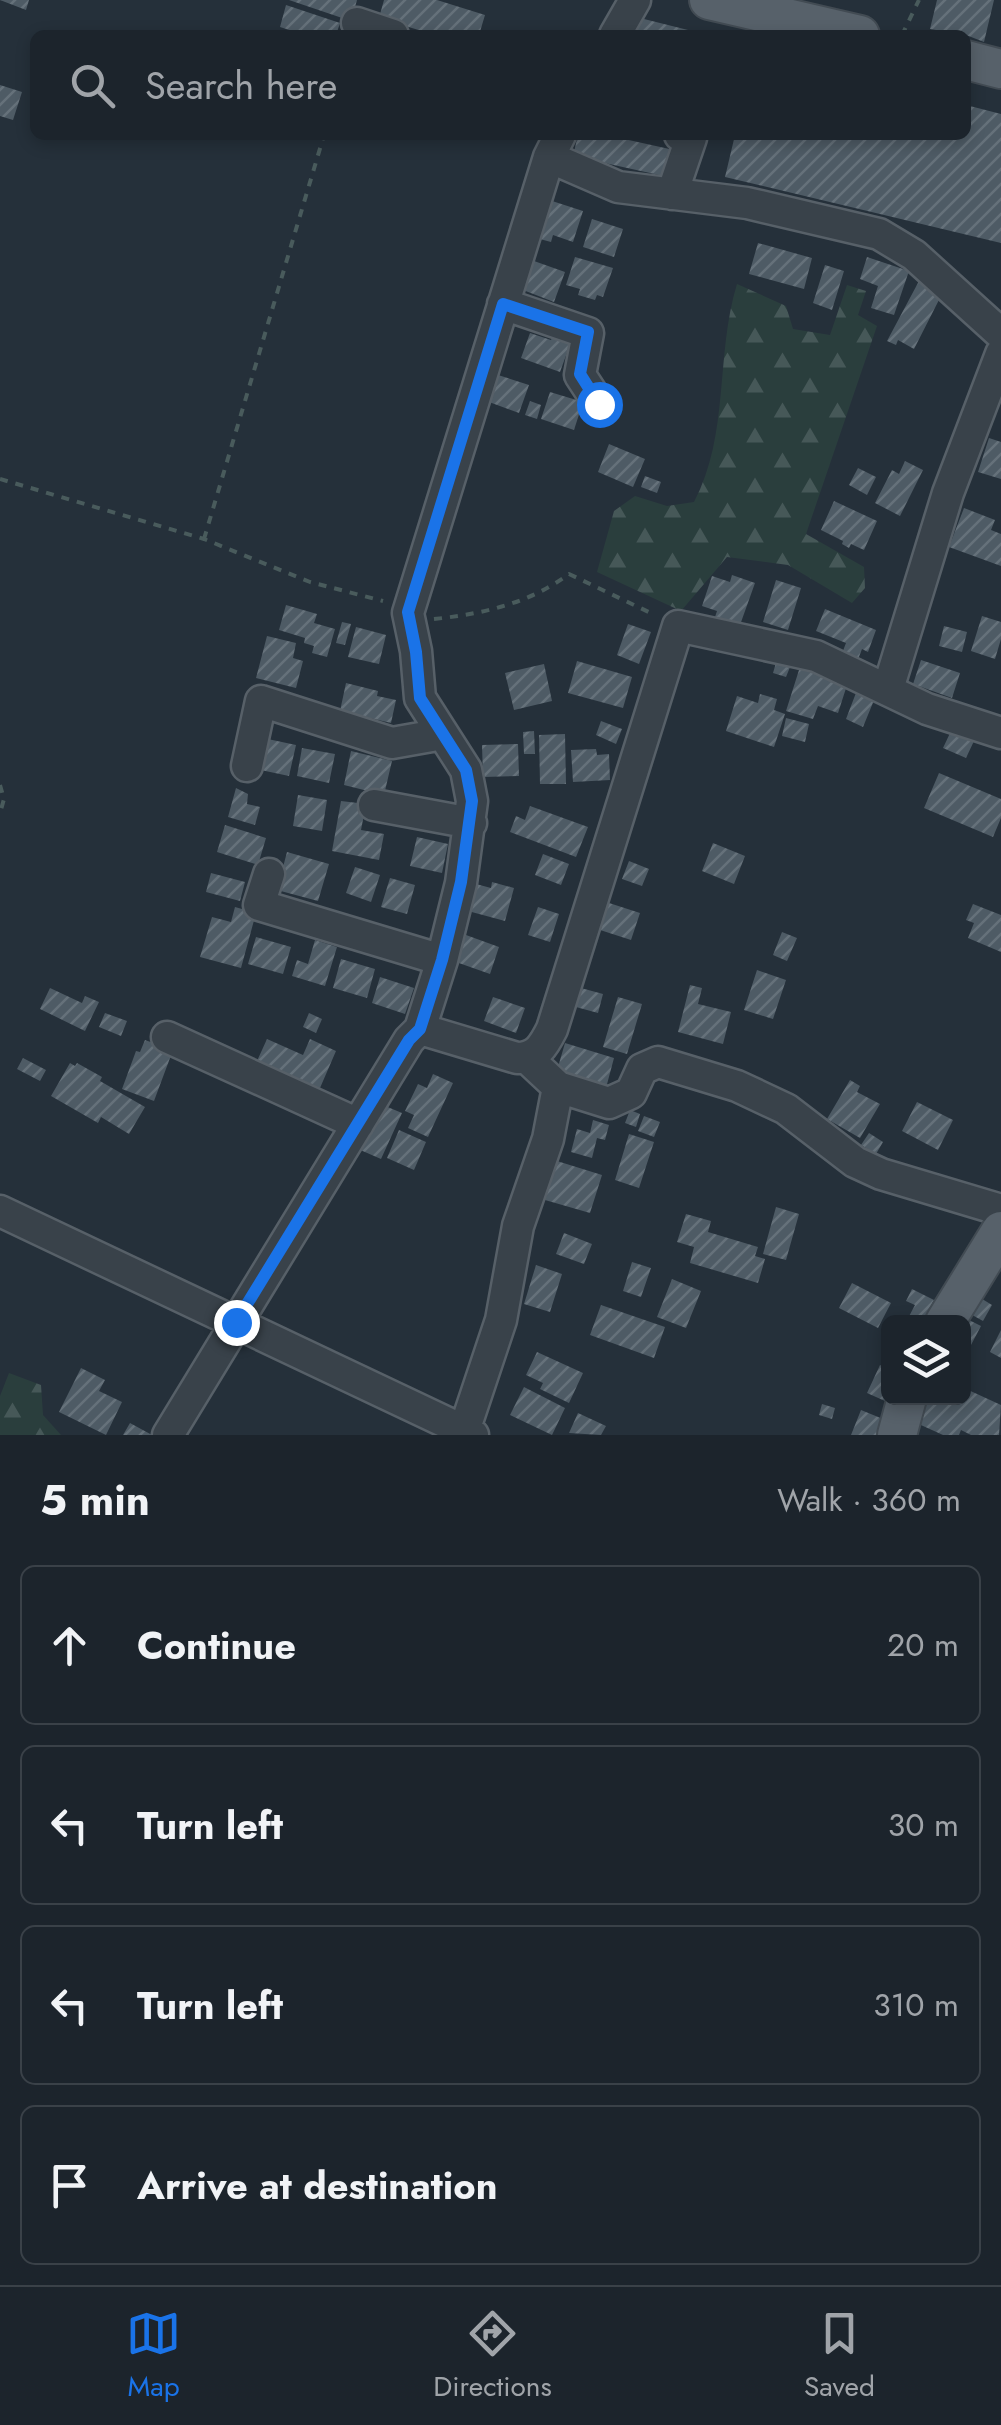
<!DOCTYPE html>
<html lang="en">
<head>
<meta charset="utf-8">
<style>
	body { margin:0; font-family:Jost,sans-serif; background:#293038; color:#f1f3f6 }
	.controls { position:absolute; right:30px; bottom:30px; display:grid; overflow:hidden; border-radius:15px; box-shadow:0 5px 15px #0003 }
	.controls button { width:90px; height:90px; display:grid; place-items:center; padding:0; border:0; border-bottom:2px solid #3a4148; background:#1c242c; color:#f1f3f6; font:50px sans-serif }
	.stop { position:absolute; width:30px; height:30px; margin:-22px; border:8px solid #1a73e8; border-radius:50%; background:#fff }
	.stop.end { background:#1a73e8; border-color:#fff; box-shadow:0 2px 10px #0008 }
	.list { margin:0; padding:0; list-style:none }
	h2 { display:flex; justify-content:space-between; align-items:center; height:130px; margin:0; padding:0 40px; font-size:42px }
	h2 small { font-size:32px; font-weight:400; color:#a0a4a9 }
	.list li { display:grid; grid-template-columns:65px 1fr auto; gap:30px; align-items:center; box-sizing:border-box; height:160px; margin:0 20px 20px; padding:0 20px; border:2px solid #3a4148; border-radius:15px }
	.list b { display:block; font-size:38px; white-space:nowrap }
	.list em { font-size:32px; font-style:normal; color:#a0a4a9 }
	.icon { flex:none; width:55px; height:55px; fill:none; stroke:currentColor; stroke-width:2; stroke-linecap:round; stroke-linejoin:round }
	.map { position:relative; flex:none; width:1001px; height:1435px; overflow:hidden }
	.search { position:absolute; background:#1c242c; box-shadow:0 5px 15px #0003; left:30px; right:30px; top:30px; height:110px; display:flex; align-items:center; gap:25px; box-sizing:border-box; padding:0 35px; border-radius:15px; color:#a0a4a9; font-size:38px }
	.sheet { height:850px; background:#1c242c }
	nav { display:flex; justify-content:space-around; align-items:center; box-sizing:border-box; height:140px; border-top:2px solid #3a4148; background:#1c242c; font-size:28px; color:#a0a4a9 }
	nav a { display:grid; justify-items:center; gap:5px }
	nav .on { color:#1a73e8 }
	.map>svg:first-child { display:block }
</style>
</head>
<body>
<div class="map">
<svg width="1001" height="1435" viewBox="0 0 1001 1435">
	<defs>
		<pattern id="forest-firs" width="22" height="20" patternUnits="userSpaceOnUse" patternTransform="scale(2.5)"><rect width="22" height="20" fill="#2a3e3d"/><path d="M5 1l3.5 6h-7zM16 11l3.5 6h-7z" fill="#465858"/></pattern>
		<pattern id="building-hatch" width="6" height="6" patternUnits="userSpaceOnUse" patternTransform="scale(2.5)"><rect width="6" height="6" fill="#4e5b65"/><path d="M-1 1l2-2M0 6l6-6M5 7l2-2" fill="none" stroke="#65717a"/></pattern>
	</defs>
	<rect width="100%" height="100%" fill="#25303a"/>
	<!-- forest -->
	<path fill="url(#forest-firs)" d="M737,284L786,306L793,329L830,335L847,285L866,291L858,315L877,326L806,534L864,567L865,588L852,603L788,565L727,557L681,611L597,572L614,511L635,496L667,506L694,502C730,434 715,356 737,284Z
		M9,1373L41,1385L43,1415L61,1435H0V1396Z"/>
	<!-- building -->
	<path fill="url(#building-hatch)" d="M0,0H29L26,10Z
		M289,0H357L351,21Z
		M384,0H437L485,15L479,35H435L379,18Z
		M937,0H994L984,42L966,35L930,29Z
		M286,5L340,23L336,35H305L280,27Z
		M640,18L704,34V35H636Z
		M0,85L22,92L13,120L0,116Z
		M966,105L1001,114V243L725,177L735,135H966Z
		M578,135H606L674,150L668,177L573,156Z
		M549,200L583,211L573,242L553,235L551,242L536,238Z
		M592,219L623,229L614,257L583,247Z
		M758,243L812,258L804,289L749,274Z
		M575,257L613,268L603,297L597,295L595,300L578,295L580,289L566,285Z
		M867,257L909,271L894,315L871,308L878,286L860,279Z
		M534,261L565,272L554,302L523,290Z
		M825,265L844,271L832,310L813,303Z
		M919,281L942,294L914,349L898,340L896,345L887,341Z
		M554,332L572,339L560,372L521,358L530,333L551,340Z
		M498,375L529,385L519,413L489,402Z
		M550,392L583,402L574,430L541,419Z
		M530,401L541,405L537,419L525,415Z
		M989,438L1001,442V479L978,472Z
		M609,444L645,459L633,487L598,472Z
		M905,461L923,470L900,516L875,503L892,470L899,474Z
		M858,468L876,477L867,495L849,485Z
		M645,476L661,482L657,493L641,487Z
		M834,501L877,521L864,550L851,544L849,548L842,544L843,541L821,530Z
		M964,508L995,520L991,530L1001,534V566L949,547Z
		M732,575L755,583L740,625L715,617L717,611L702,606L712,576L730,582Z
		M776,580L801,588L788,630L763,622Z
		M286,605L317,614L314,623L335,629L327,657L312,653L314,646L304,643L305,638L279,630Z
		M825,609L876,630L868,652L862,649L857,662L841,656L846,643L816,631Z
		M982,616L1001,622V639L995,659L971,651Z
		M342,622L351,624L345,645L336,643Z
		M628,624L651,632L639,664L617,655Z
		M944,626L967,632L962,652L939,646Z
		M356,627L386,635L379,664L348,657Z
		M267,636L296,643L293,658L303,661L296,688L256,678Z
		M778,656L849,679L838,713L818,706L813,719L786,711L799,670L790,667L786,677L773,673Z
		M921,660L960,673L952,698L913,684Z
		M577,661L632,677L623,708L568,693Z
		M544,664L552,701L514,710L505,673Z
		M346,683L378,691L377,696L396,700L391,723L340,711Z
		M859,685L877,693L863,727L846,719Z
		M760,694L777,699L774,710L785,714L774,747L726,731L737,696L758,703Z
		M786,718L809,724L805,742L782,736Z
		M601,721L622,729L616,744L596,735Z
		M534,731L535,754H524L523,732Z
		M951,731L974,741L966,758L943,748Z
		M565,734L566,784H540L539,735Z
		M263,738L296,745L289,776L256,769Z
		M518,744L519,776L483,777L482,745Z
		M302,748L335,754L329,783L297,776Z
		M596,749L597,755L609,754L610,780L573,782L571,750Z
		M351,751L392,761L384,795L344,785Z
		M939,773L1001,799V818L993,837L924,808Z
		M236,788L248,794L247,804L260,807L255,825L228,817Z
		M298,795L327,800L322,831L293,826Z
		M341,801L366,804L361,830L384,834L379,860L332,851Z
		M530,806L588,827L576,857L510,832L516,816L525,820Z
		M225,825L266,838L258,865L217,852Z
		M417,837L448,844L442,873L410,866Z
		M713,843L745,856L734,884L702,871Z
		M287,852L329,864L318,901L277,890Z
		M543,854L569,864L561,885L535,875Z
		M629,861L649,869L642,886L622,879Z
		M355,867L380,875L371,902L346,893Z
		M211,873L245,882L240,901L206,892Z
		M390,878L415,885L407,914L381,907Z
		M492,882L514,888L505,921L468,911L476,884L491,888Z
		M606,902L640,913L631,940L597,929Z
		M973,904L1001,915V952L968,938L974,923L966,920Z
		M235,907L256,913L241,968L200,957L212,917L231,922Z
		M538,907L559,914L550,942L528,935Z
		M782,932L797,938L787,961L773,955Z
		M466,935L499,947L490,974L456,962Z
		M256,937L291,947L283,974L248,964Z
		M315,940L337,947L325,986L292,976L297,960L308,964Z
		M341,959L375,969L367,998L333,988Z
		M757,970L786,980L773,1019L744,1010Z
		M380,977L414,988L405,1014L372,1003Z
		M690,985L702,988L698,1004L731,1012L723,1044L678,1032Z
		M50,988L82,1003L85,996L99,1002L85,1031L40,1009Z
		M581,988L603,994L598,1013L576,1007Z
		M493,997L525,1008L516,1033L484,1021Z
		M618,997L642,1004L627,1054L603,1047Z
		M105,1013L127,1021L121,1036L99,1027Z
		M309,1013L322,1019L316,1033L303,1027Z
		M267,1039L303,1055L310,1039L336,1051L320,1088L257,1061Z
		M145,1040L173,1050L154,1101L122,1089L136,1051L140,1052Z
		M565,1043L614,1058L606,1088L556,1074Z
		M23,1058L46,1070L40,1081L17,1069Z
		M70,1063L75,1066L77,1063L102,1077L100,1081L145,1107L129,1134L101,1117L98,1123L51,1096Z
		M433,1074L453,1083L428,1137L408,1128L414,1115L405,1111L418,1084L427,1088Z
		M850,1080L860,1086L857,1092L880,1104L860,1138L827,1119Z
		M917,1102L953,1120L938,1150L902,1131Z
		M378,1103L402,1113L381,1159L358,1149Z
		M630,1110L640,1114L636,1127L625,1123Z
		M644,1116L660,1122L654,1137L638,1131Z
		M593,1120L609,1125L605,1140L597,1138L592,1158L571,1152L577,1129L590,1133Z
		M399,1130L426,1142L414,1170L387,1158Z
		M869,1133L883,1142L876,1154L861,1145Z
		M629,1134L654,1142L639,1188L615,1180Z
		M557,1161L602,1175L590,1213L545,1200Z
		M776,1207L799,1214L786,1260L763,1254Z
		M686,1214L711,1221L708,1232L758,1247L755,1256L765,1259L758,1283L690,1263L694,1247L677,1242Z
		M564,1233L592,1244L584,1264L556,1254Z
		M632,1262L651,1268L641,1297L623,1291Z
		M536,1265L562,1274L550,1312L524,1304Z
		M672,1279L701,1291L686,1328L657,1317Z
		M852,1283L891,1303L878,1328L839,1308Z
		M912,1289L934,1300L922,1322H906L915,1305L906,1301Z
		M974,1294L992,1305L983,1321L965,1311Z
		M601,1305L665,1327L654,1358L590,1335Z
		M961,1316L981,1326L971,1345L964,1341Z
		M1001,1330V1358L990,1352Z
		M537,1352L583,1373L569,1403L540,1389L543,1383L526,1375Z
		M880,1365L888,1369V1393L885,1401L867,1393Z
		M81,1368L105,1380L99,1391L122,1402L106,1435L59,1412Z
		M524,1387L565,1408L552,1435L510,1415Z
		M964,1388L1001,1405L999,1435H971L961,1430L959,1435H943L912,1421L923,1398H964Z
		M822,1404L835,1408L832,1419L819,1415Z
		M861,1410L883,1419L877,1435H851Z
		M578,1413L606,1426L601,1435L569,1433Z
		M130,1423L152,1435H123Z"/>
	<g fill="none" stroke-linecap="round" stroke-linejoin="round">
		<!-- minor casing -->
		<g stroke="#576068" stroke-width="35">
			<path id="minor" d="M357,23L393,35
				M615,35L635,0
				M549,157L618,187L747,203L879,234L914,255L1001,334
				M672,194L691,138L680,135
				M503,304L588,333L580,375L599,404
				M888,689L948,493L1001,354
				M247,766L261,701L392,743L443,734
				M374,805L471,823
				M269,874L259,905L442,960
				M420,1029L442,960L461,883L472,801L466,770L420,698L416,651L408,613L549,157L560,135
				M167,1037L358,1124
				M527,1058L558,1087L609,1103L631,1093L642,1069L658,1062L737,1086L786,1109L855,1162L881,1174L1001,1210
				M0,1211L473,1435
				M464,1431L501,1320L518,1226L548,1139L558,1087
				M168,1435L409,1040L420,1029L517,1058C537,1058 544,1045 552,1029L678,626L816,656L927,709L1001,733"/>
		</g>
		<!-- major casing -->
		<g stroke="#424b53" stroke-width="42">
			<path id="major" d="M709,0L860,35
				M966,60L1001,69
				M945,1322L1001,1231
				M897,1435L907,1398"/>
		</g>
		<!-- path -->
		<path stroke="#495b5c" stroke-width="4" stroke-dasharray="8 8" stroke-linecap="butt" d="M902,35L919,0
			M0,479L204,539L310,582L383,601
			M204,539L324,135
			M434,619C483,614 530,603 569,574L655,615
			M0,785L4,799L0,813"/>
		<!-- minor -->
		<use href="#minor" stroke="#39424a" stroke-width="30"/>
		<!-- major -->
		<use href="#major" stroke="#57616a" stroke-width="38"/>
	</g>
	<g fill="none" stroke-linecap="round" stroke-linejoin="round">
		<!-- route -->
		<path stroke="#1a73e8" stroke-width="12" d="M236,1322L409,1040L420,1029L442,960L461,882L472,801L466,770L420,698L416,652L408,612L503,304L588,332L580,374L599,404"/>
	</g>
</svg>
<div class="controls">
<button><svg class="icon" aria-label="layers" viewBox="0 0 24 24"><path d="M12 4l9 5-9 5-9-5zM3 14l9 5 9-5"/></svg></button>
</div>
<div class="stop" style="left:599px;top:404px"></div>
<div class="stop end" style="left:236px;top:1322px"></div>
<div class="search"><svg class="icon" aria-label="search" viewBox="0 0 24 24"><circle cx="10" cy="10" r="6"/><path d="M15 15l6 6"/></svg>Search here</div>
</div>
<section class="sheet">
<h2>5 min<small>Walk · 360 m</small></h2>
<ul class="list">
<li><svg class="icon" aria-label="ahead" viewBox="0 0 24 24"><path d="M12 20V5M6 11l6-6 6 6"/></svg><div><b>Continue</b></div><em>20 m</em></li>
<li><svg class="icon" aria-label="left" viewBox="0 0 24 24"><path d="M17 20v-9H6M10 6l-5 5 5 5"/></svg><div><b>Turn left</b></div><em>30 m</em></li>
<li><svg class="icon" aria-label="left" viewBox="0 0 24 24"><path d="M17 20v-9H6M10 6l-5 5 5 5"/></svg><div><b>Turn left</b></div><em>310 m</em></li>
<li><svg class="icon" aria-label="arrive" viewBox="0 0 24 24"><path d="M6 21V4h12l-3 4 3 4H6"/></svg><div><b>Arrive at destination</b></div></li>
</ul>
</section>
<nav>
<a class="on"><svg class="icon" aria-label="map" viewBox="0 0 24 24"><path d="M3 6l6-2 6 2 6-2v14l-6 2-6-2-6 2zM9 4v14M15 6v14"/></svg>Map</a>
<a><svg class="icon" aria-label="directions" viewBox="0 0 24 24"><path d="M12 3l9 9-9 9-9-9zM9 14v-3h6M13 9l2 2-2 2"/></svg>Directions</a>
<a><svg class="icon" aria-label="saved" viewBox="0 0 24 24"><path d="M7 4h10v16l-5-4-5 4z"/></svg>Saved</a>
</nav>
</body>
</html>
